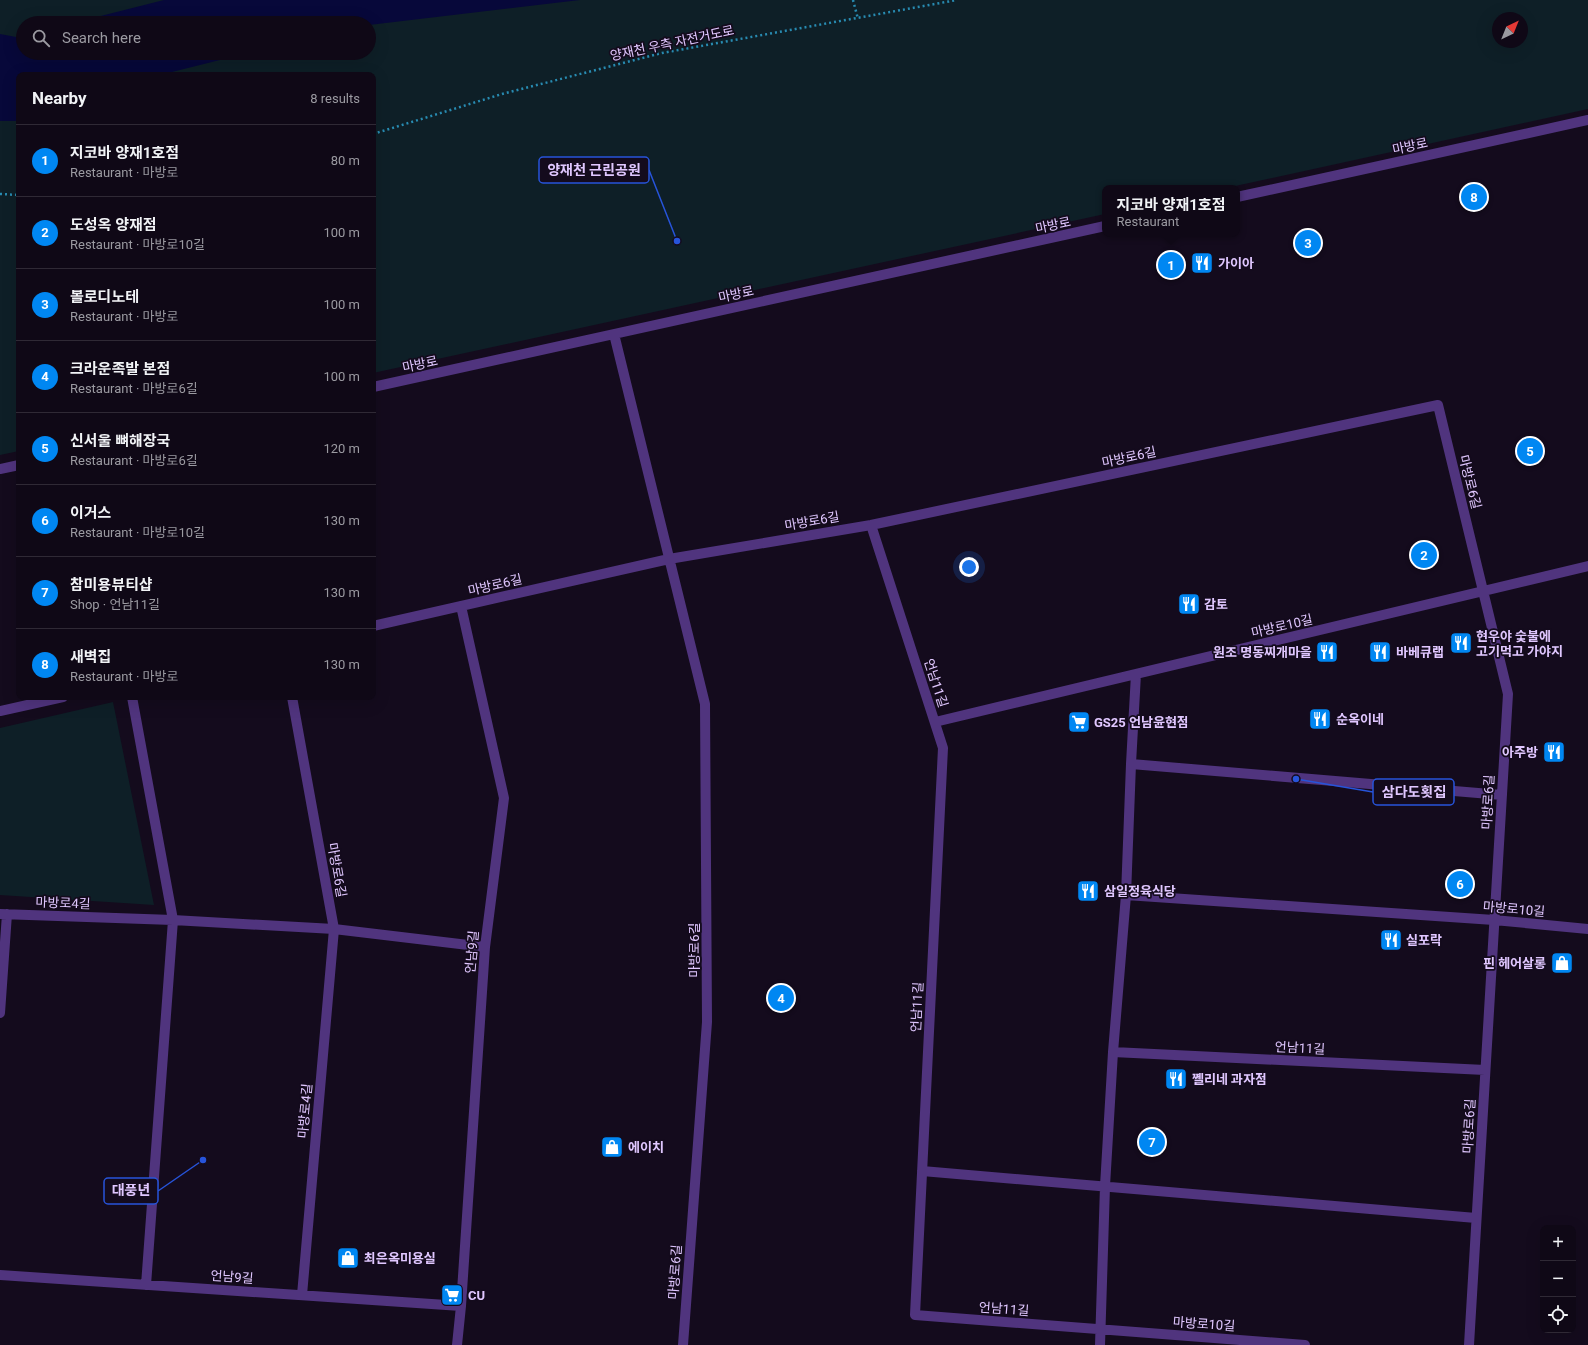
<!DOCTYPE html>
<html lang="en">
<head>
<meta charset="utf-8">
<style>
	body { margin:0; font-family:Roboto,"Noto Sans KR",sans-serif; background:#18111f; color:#f1f3f6 }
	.controls { position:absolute; right:12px; bottom:12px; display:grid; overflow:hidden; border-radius:8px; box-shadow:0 4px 16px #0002 }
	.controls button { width:36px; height:36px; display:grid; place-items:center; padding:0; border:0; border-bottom:1px solid #2f2935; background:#0f0816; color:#f1f3f6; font:20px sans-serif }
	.compass { position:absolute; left:1492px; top:12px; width:36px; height:36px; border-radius:50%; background:#0f0816; box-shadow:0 4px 16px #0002; rotate:43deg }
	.you { position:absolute; left:969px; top:567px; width:14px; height:14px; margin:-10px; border:3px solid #fff; border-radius:50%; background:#1a73e8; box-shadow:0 0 0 6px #1a73e833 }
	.badge { display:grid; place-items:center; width:26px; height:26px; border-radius:50%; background:#0087f2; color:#fff; font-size:13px; font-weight:700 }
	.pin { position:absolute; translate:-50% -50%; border:2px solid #fff; box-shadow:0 1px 4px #0006 }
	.popup { position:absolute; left:1102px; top:185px; width:138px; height:52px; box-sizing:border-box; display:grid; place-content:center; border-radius:8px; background:#0f0816; filter:drop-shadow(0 1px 3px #0005); font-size:13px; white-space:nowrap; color:#9b9aa1 }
	.popup b { font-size:15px; color:#f1f3f6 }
	.popup::after { content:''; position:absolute; left:50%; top:100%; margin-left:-8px; border:8px solid transparent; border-top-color:#0f0816 }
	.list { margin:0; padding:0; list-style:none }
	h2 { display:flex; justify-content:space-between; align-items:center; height:52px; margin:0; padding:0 16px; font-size:17px }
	h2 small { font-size:13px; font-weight:400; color:#9b9aa1 }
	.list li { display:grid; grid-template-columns:26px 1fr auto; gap:12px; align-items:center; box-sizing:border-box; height:72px; padding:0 16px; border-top:1px solid #2f2935 }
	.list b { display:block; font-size:15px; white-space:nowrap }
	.list p { margin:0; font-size:13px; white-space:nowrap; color:#9b9aa1 }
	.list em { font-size:13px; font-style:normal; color:#9b9aa1 }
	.icon { flex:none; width:22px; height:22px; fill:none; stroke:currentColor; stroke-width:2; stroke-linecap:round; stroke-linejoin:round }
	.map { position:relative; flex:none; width:1588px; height:1345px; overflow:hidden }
	.search { position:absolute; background:#0f0816; box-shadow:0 4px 16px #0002; left:16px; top:16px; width:360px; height:44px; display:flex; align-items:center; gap:10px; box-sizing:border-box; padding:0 14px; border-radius:22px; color:#9b9aa1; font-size:15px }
	.panel { position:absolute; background:#0f0816; box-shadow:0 4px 16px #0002; left:16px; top:72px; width:360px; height:628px; border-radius:8px }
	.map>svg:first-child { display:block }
</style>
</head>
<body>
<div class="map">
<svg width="1588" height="1345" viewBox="0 0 1588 1345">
	<rect width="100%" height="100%" fill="#140b1d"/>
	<!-- green -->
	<path fill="#0e1f27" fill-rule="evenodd" d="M0,0H1588V109L1226,188H1105V214L373,373V75H19V451L0,455ZM1498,18H1522V42H1498ZM23,23H369V53H23Z
		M113,702L154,905L0,895V728Z"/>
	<!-- water -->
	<path fill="#07083a" d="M164,0H580L369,25V23H73Z
		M0,34L16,37L23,35V53H248L160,75H19V121H0Z"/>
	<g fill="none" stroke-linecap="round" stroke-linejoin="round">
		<!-- path -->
		<path stroke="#288bb1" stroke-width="2.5" stroke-dasharray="2 3" stroke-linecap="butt" d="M853,0L858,19
			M373,134L502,94L662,53L957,0
			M0,194L19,195"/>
		<!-- minor -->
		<path stroke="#50347e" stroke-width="10" d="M1237,197L1588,120
			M614,334L705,704L707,1022L683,1345
			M373,387L1105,226
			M0,469L19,465
			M871,525L943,748L915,1315L1305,1345
			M373,626L669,559L871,525L1438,405L1508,694L1469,1345
			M132,697L173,920L146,1285
			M292,697L334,929L302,1295
			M0,711L63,697
			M935,722L1588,566
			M1131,764L1502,795
			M1126,895L1494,920L1588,929
			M0,914L173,920L334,929L485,947
			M0,1013L7,914
			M1113,1052L1485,1070
			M922,1171L1476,1218
			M0,1275L461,1306
			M457,1345L461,1306L485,947L504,798L461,606
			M1100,1345L1105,1186L1113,1052L1126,895L1131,764L1136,674"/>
	</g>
	<!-- icons -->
	<defs>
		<g id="restaurant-square" transform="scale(1.15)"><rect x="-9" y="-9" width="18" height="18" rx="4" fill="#0087f2" stroke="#140b1d"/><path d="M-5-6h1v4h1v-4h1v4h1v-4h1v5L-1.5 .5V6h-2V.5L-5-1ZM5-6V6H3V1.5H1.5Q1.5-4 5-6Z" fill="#fff"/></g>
		<g id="supermarket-square" transform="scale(1.15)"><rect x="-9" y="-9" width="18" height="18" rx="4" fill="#0087f2" stroke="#140b1d"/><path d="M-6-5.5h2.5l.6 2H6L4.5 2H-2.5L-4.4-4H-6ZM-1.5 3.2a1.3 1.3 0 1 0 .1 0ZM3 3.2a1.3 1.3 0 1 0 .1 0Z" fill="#fff"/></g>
		<g id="shop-square" transform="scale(1.15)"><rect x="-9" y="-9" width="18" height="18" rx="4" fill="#0087f2" stroke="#140b1d"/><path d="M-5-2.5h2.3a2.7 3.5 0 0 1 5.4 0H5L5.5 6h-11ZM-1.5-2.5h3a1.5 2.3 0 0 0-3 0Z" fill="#fff"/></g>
	</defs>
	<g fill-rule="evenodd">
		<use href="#restaurant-square" x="1202" y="263"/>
		<use href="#restaurant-square" x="1189" y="604"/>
		<use href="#restaurant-square" x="1461" y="643"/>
		<use href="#restaurant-square" x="1327" y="652"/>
		<use href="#restaurant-square" x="1380" y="652"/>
		<use href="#restaurant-square" x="1320" y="719"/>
		<use href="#supermarket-square" x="1079" y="722"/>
		<use href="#restaurant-square" x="1554" y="752"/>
		<use href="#restaurant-square" x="1088" y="891"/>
		<use href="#restaurant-square" x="1391" y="940"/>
		<use href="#shop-square" x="1562" y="963"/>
		<use href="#restaurant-square" x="1176" y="1079"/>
		<use href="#shop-square" x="612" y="1147"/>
		<use href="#shop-square" x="348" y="1258"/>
		<use href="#supermarket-square" x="452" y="1295"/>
	</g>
	<g text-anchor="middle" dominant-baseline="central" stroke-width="3.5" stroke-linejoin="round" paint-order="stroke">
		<!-- street labels -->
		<g font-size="13" fill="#e0c7ff" stroke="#140b1d">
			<text transform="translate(672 43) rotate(-12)">양재천 우측 자전거도로</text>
			<text transform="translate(1410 146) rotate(-12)">마방로</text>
			<text transform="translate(1053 225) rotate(-12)">마방로</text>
			<text transform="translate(736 294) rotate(-12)">마방로</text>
			<text transform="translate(420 364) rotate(-12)">마방로</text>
			<text transform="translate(1129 457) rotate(-12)">마방로6길</text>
			<text transform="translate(1470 482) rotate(76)">마방로6길</text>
			<text transform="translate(812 521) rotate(-10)">마방로6길</text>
			<text transform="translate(495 585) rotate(-13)">마방로6길</text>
			<text transform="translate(1282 626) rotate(-13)">마방로10길</text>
			<text transform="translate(936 683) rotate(72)">언남11길</text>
			<text transform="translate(1488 802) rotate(-87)">마방로6길</text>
			<text transform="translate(337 870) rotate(80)">마방로6길</text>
			<text transform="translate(63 903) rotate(2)">마방로4길</text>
			<text transform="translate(1514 909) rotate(5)">마방로10길</text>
			<text transform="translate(694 950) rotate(-90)">마방로6길</text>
			<text transform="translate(472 952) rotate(-85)">언남9길</text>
			<text transform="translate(917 1007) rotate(-87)">언남11길</text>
			<text transform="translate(1300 1048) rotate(3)">언남11길</text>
			<text transform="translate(305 1111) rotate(-85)">마방로4길</text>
			<text transform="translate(1469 1126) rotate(-87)">마방로6길</text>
			<text transform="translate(675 1272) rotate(-86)">마방로6길</text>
			<text transform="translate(232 1277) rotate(4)">언남9길</text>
			<text transform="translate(1004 1309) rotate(4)">언남11길</text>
			<text transform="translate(1204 1324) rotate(4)">마방로10길</text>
		</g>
		<!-- poi labels -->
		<g font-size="13" font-weight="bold" fill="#e0c7ff" stroke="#140b1d" text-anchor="start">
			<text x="1218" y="263">가이아</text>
			<text x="1204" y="604">감토</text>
			<text x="1476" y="636">현우야 숯불에<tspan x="1476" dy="15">고기먹고 가야지</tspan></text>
			<text x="1312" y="652" text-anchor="end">원조 명동찌개마을</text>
			<text x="1396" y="652">바베큐랩</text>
			<text x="1336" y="719">순옥이네</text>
			<text x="1094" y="722">GS25 언남윤현점</text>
			<text x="1538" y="752" text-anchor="end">아주방</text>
			<text x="1104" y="891">삼일정육식당</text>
			<text x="1406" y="940">실포락</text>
			<text x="1546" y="963" text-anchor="end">핀 헤어살롱</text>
			<text x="1192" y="1079">쩰리네 과자점</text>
			<text x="628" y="1147">에이치</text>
			<text x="364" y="1258">최은옥미용실</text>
			<text x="468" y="1295">CU</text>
		</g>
	</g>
	<!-- callouts -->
	<path fill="none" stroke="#2754da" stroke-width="1.5" d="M677 241L649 170M1296 779L1373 792M203 1160L158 1191"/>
	<g fill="#2754da" stroke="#140b1d" stroke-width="1.5">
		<circle cx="677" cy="241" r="4"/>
		<circle cx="1296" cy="779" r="4"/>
		<circle cx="203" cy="1160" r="4"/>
	</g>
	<g fill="#140b1d" stroke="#2754da" stroke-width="1.5">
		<rect x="539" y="157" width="110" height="26" rx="4"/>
		<rect x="1373" y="779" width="81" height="26" rx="4"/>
		<rect x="104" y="1178" width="54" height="26" rx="4"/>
	</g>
	<g font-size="14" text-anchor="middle" font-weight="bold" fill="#e0c7ff">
		<text x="594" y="175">양재천 근린공원</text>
		<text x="1414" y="797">삼다도횟집</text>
		<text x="131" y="1195">대풍년</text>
	</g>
</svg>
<div class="controls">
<button>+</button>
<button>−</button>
<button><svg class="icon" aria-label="locate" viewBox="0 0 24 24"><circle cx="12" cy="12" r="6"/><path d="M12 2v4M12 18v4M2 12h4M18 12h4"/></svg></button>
</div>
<svg class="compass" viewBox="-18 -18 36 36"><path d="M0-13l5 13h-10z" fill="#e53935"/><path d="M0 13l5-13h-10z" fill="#9b9aa1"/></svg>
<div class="you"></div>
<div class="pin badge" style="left:1171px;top:265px">1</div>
<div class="popup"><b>지코바 양재1호점</b>Restaurant</div>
<div class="pin badge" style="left:1424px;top:555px">2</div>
<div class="pin badge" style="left:1308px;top:243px">3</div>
<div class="pin badge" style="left:781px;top:998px">4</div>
<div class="pin badge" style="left:1530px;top:451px">5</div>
<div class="pin badge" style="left:1460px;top:884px">6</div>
<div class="pin badge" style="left:1152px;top:1142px">7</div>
<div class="pin badge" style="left:1474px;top:197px">8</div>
<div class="search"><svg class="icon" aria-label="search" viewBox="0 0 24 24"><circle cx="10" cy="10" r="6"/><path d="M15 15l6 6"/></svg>Search here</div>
<section class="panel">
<h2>Nearby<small>8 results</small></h2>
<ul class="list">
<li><span class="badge">1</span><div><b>지코바 양재1호점</b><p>Restaurant · 마방로</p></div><em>80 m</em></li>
<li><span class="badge">2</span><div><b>도성옥 양재점</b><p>Restaurant · 마방로10길</p></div><em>100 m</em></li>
<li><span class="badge">3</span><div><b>볼로디노테</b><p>Restaurant · 마방로</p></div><em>100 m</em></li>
<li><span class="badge">4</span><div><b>크라운족발 본점</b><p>Restaurant · 마방로6길</p></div><em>100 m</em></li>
<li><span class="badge">5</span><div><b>신서울 뼈해장국</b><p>Restaurant · 마방로6길</p></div><em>120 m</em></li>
<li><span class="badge">6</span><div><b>이거스</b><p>Restaurant · 마방로10길</p></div><em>130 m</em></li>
<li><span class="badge">7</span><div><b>참미용뷰티샵</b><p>Shop · 언남11길</p></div><em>130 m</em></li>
<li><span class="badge">8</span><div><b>새벽집</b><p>Restaurant · 마방로</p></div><em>130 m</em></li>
</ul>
</section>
</div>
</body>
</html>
